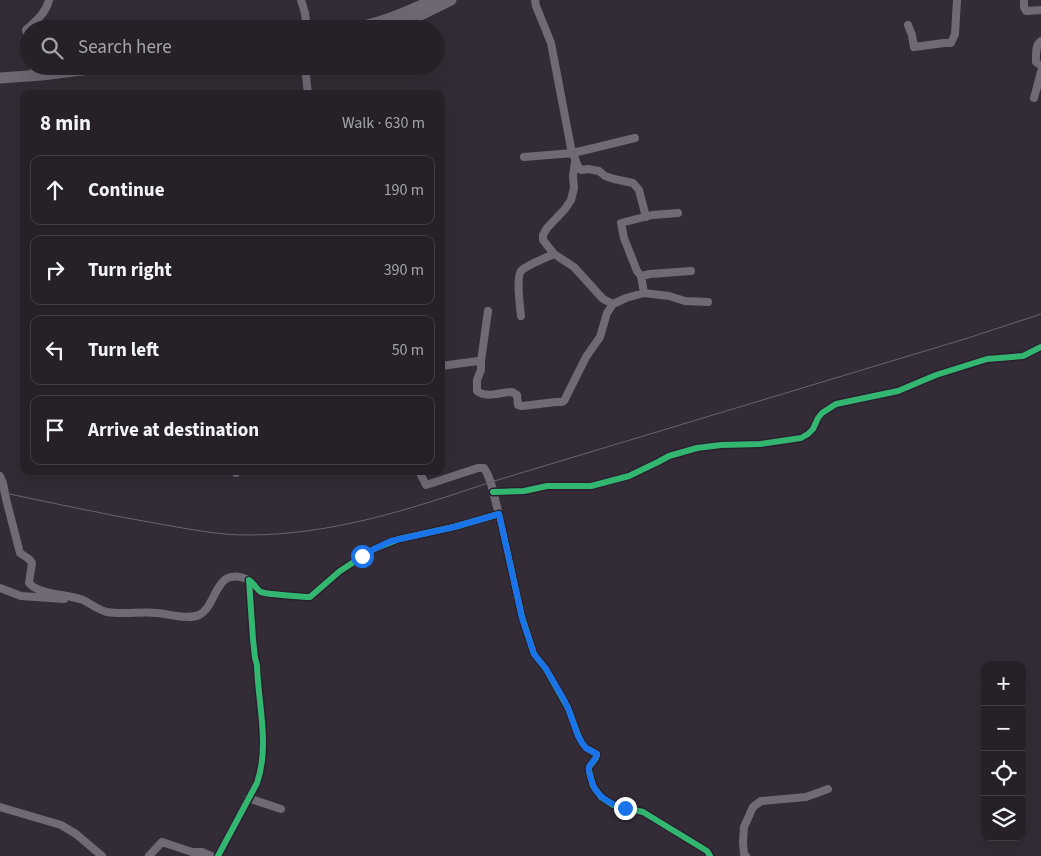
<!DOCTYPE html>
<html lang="en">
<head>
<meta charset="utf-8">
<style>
	body { margin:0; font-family:"Source Sans 3",sans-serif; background:#2e2930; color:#f1f3f6 }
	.controls { position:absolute; right:15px; bottom:15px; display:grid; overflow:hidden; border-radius:10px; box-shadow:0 5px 20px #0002 }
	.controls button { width:45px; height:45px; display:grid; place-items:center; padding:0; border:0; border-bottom:1px solid #423e45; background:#262128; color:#f1f3f6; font:25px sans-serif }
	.stop { position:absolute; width:15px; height:15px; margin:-11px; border:4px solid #1a73e8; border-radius:50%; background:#fff }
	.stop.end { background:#1a73e8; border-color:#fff; box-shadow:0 1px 5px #0008 }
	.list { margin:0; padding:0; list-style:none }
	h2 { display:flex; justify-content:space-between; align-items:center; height:65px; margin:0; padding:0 20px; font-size:21px }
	h2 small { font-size:16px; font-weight:400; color:#a4a3a8 }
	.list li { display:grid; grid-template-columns:32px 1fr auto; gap:15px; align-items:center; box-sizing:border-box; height:70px; margin:0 10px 10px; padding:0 10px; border:1px solid #423e45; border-radius:10px }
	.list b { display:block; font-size:19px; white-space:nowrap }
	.list em { font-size:16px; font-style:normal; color:#a4a3a8 }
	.icon { flex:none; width:28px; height:28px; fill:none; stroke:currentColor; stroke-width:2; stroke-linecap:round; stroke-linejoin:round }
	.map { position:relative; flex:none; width:1041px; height:856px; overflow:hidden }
	.search { position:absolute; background:#262128; box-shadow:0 5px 20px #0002; left:20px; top:20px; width:425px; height:55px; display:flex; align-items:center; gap:12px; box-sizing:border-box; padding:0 18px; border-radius:28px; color:#a4a3a8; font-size:19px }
	.panel { position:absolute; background:#262128; box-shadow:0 5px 20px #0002; left:20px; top:90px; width:425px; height:385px; border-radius:10px }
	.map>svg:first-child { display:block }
</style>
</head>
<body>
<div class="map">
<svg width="1041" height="856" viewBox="0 0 1041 856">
	<rect width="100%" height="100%" fill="#332c36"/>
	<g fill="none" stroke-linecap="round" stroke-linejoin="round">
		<!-- minor -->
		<path stroke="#726977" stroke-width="8" d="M301,0L305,13L307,29
			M535,0L536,6L551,43L571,148C574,154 576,166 581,170L588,169L599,171L605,176L614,179L633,183L639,190L646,217
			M1024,0V7L1026,11L1041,10
			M908,25L912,35L914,47L944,43H951L955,34L957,0
			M1041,41C1035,45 1036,55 1036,62L1041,66
			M29,42L26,30C36,21 46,13 49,0
			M33,66L34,69
			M305,66L308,94
			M1034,98L1041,72
			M524,157L573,153L635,138
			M575,162L573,176L574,188L571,200L565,209L547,228L543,235V240L554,254L574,267L603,299L613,304
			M641,276L650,274L691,271
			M644,293L641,276L637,271L624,238L621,223L652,215L678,213
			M521,316C520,306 516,278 521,271C525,266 547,257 554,254
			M481,361L488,311
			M441,366L478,361H481V370L477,380V391C487,399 500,392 512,392L517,395L518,405L522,406L556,402H562L564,401L586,357L600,337L607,313L613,304L626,298L644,293L669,296L685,301L708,302
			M236,471V473
			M419,471L426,485L478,468H484C493,481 494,499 499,514
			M0,476L3,483L6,499L20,553L29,559L32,563L29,583C39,595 68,594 83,600C91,604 98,610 107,612C124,615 141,611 157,613C169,614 188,620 199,615C218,606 214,564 249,580
			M493,492L524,491L547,486H591L629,476L658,462L669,456L697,448L721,445L760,444L801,438L808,434L813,429L818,418L822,413L836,404L898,391L936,375L971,364L987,359L1023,356L1041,347
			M0,588L21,596L64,599
			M248,798L281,809
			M0,807L61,825L76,834L102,856
			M149,856L162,842L192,852H202L211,856
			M218,856L257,783C270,745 258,704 257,665L255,658L253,639L249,580C254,583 256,589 261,592C265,594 304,597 310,597L340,571L374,549L399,539L454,527L499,514L522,617L534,654L546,669L568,708L578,735L582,743L586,748L597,754L596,758L589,767V771L593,786L601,797L613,805L643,812L707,851L710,856
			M746,856L744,854L743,843L744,827L753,807L761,801L806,797L828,789"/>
		<!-- highway -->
		<path stroke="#6f6772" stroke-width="11" d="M346,29C377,25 405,13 433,0
			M383,29L408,21L451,0
			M0,78L42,75L114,66"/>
		<!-- rail -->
		<path stroke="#6a636e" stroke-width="1" d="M0,492C53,503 107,515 160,524C189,529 218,535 247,535C332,535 411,509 491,482L968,338L1041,314"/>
		<!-- cycleway casing -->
		<g stroke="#2a1e30" stroke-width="9">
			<path id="cycleway" d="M493,492L524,491L547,486H591L629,476L658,462L669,456L697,448L721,445L760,444L801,438L808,434L813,429L818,418L822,413L836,404L898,391L936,375L971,364L987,359L1023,356L1041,347
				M218,856L257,783C270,745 258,704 257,665L255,658L253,639L249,580C254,583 256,589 261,592C265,594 304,597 310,597L340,571L374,549L399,539L454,527L499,514L522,617L534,654L546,669L568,708L578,735L582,743L586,748L597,754L596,758L589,767V771L593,786L601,797L613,805L643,812L707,851L710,856"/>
		</g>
		<!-- cycleway -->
		<use href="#cycleway" stroke="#33b770" stroke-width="6"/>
	</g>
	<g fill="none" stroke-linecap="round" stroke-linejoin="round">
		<!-- route -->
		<path stroke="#1a73e8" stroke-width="6" d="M362,556L374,549L391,541L454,527L499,514L522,618L534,654L546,669L563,698L568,708L578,736L582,743L586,748L597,754C596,760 591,762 589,767C588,771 590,775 591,779C595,796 609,804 625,808"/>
	</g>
</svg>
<div class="controls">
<button>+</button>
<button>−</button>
<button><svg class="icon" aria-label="locate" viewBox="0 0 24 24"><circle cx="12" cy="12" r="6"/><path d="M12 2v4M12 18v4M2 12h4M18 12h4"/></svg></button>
<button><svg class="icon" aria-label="layers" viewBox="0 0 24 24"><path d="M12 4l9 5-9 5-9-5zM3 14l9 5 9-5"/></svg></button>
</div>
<div class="stop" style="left:362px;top:556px"></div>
<div class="stop end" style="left:625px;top:808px"></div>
<div class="search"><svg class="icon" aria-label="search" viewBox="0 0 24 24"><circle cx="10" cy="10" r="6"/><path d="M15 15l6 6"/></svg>Search here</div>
<section class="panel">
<h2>8 min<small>Walk · 630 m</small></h2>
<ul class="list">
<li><svg class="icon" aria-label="ahead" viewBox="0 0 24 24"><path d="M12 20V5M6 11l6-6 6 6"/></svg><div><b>Continue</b></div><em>190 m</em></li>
<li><svg class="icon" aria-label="right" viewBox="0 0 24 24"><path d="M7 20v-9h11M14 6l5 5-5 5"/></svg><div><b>Turn right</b></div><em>390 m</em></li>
<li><svg class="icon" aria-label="left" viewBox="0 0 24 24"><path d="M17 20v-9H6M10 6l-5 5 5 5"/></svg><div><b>Turn left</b></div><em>50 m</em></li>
<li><svg class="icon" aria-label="arrive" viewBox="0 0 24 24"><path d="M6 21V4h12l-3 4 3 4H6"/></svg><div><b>Arrive at destination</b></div></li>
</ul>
</section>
</div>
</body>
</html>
